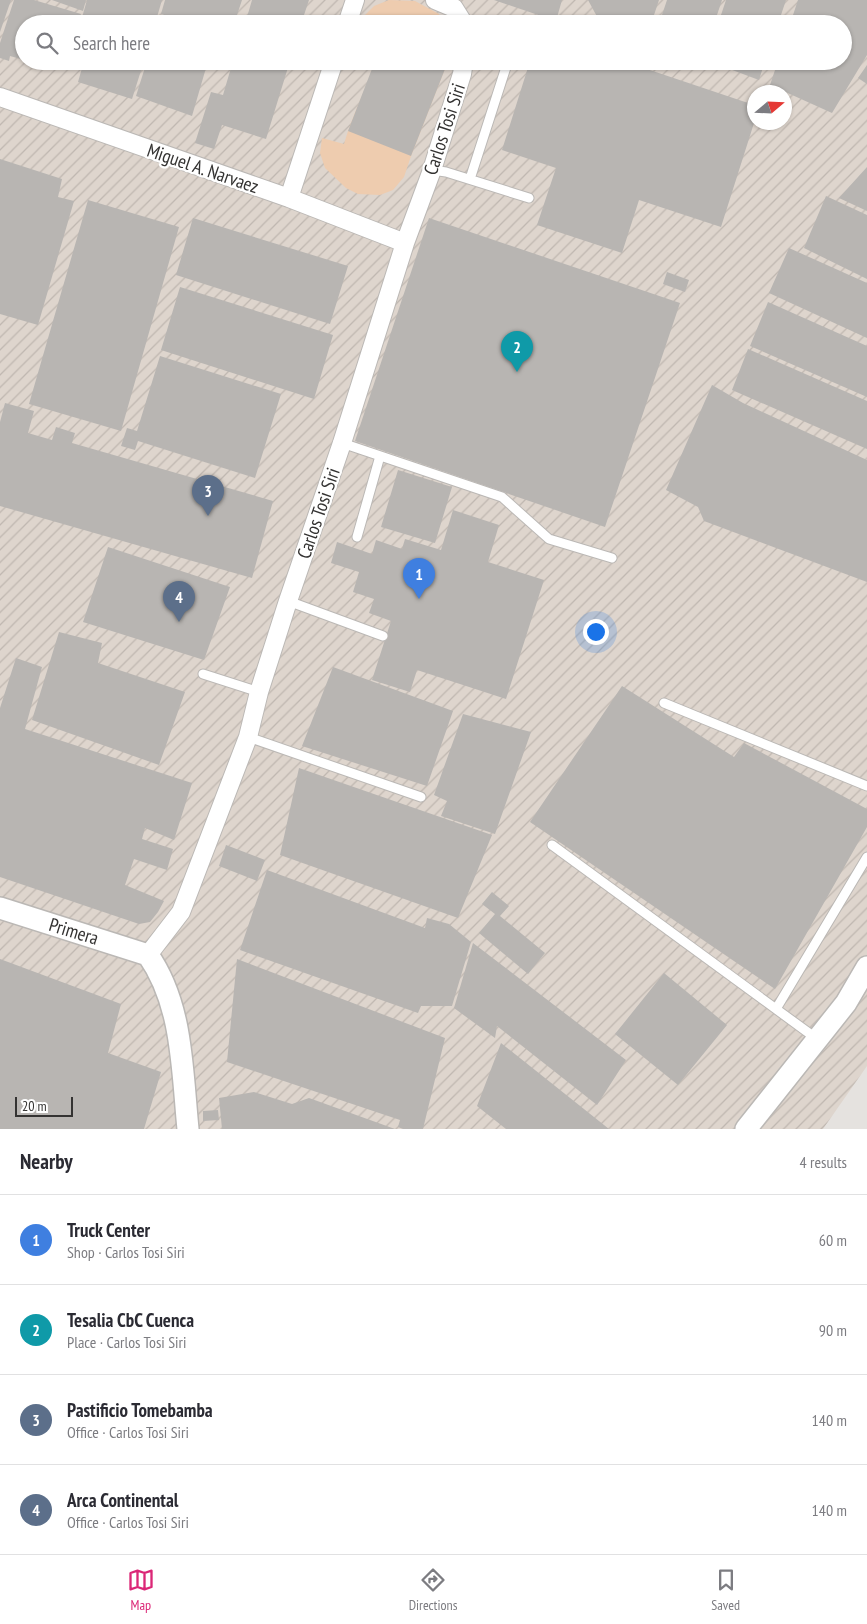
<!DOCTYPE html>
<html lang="en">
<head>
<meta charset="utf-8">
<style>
	body { margin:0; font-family:"PT Sans Narrow",sans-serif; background:#f7f7f7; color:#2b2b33 }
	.compass { position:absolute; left:747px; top:85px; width:45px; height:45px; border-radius:50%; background:#fff; box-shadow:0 1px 4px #0004; rotate:71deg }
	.scale { position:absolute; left:15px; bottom:12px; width:58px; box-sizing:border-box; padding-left:5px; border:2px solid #343332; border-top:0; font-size:14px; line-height:18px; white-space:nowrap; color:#343332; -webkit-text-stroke:4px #fff; paint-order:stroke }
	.you { position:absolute; left:595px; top:631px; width:18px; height:18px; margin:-12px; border:4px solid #fff; border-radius:50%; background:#1a73e8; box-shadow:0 0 0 8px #1a73e833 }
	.badge { display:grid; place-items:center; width:32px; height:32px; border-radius:50%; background:#db2777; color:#fff; font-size:16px; font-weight:700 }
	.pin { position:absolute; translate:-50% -41px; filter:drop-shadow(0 1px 2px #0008) }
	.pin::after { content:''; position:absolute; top:26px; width:18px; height:15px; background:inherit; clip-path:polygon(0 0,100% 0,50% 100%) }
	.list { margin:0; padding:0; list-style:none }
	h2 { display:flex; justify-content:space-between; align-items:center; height:65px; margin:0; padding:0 20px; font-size:21px }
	h2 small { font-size:16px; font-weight:400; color:#7c7c81 }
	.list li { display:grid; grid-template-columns:32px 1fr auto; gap:15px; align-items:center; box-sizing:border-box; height:90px; padding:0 20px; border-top:1px solid #e1e1e2 }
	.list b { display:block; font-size:19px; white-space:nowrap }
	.list p { margin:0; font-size:16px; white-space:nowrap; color:#7c7c81 }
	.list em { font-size:16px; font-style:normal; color:#7c7c81 }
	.icon { flex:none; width:28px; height:28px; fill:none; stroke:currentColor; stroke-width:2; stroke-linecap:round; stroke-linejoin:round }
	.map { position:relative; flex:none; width:867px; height:1129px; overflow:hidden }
	.search { position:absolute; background:#fff; box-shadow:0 1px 4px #0004; left:15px; right:15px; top:15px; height:55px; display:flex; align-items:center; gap:12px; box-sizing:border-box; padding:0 18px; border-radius:28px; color:#7c7c81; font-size:19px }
	.sheet { height:425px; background:#fff }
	nav { display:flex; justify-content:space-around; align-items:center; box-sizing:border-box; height:70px; border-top:1px solid #e1e1e2; background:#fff; font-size:14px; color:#7c7c81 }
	nav a { display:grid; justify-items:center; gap:2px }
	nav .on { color:#db2777 }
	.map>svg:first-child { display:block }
</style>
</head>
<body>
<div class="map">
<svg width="867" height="1129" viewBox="0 0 867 1129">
	<defs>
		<pattern id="industrial-furrows" width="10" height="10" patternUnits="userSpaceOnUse" patternTransform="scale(1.25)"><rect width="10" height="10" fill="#ded5cd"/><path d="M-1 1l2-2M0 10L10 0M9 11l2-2" fill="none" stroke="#bfb7b0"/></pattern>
	</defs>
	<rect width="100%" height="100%" fill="#e5e2df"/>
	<!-- industrial -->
	<path fill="url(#industrial-furrows)" fill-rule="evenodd" d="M0,0H867V1066L823,1129H0ZM24,24H843V61H24ZM754,92H784V122H754Z"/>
	<!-- grass -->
	<path fill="#eeccaf" d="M389,0L415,1L439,14L443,24H359V21L374,6Z
		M376,61H448L411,156L404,177L393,190L380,195L358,194L346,188L325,168L320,153L322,138L344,144C352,116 366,89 376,61Z"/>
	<!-- building -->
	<path fill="#b8b5b2" d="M0,0H11L0,32Z
		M14,0H34L81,14L77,24H24V60L10,56L9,61L0,58V43Z
		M52,0H86L83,11Z
		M87,0H162L155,24H89L81,21Z
		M165,0H242L234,24H193L161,14Z
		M252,0H309L301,24H245Z
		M494,0H562L556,21Z
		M588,0H659L651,24H601Z
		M667,0H722L714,24H659Z
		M726,0H786L778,24H718Z
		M798,0H867V55L832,113L770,85L778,61H843V24H790Z
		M30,61H50L48,67Z
		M84,61H144L132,99L78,82Z
		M147,61H208L192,116L136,96Z
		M233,61H290L266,139L222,125L214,149L195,143L211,92L223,95Z
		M375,61H426L445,69L411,156L348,131Z
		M530,61H623L754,105V123L721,227L639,200L622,253L537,225L556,168L502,150Z
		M708,61H765L759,80Z
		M867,65V84L858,78Z
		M0,159L62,179L58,197L74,201L38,325L0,314Z
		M867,167V211L839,198Z
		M826,196L867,215V279L804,248Z
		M88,200L179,227L121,431L29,404Z
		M193,218L348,266L330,324L176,275Z
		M429,218L680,303L605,527L355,441Z
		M789,248L867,283V338L769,293Z
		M667,272L689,280L685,292L663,284Z
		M180,287L333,335L314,399L161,350Z
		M768,302L867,346V397L750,346Z
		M748,349L867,401V449L732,390Z
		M160,356L281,394L255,478L138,441L135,450L121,446L127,428L137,431Z
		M712,385L743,403L867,460V582L704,521L698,507L666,490Z
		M5,403L34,411L28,433L52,440L56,427L75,433L72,443L273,501L252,578L0,506V422Z
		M398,470L452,487L435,543L381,527Z
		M453,510L499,525L488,562L544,580L506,699L417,670L410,692L372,680L391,621L369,613L374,599L353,592L359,572L331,563L337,542L372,554L376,540L402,549L405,539L441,550Z
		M108,547L230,587L204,660L83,622Z
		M59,632L102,643L98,663L185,692L159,765L32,720Z
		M16,658L42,667L25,729L192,783L174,840L145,828L142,839L173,849L167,870L134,859L125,885L164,901L158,912L150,922L139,924L0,877V708Z
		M333,667L453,711L427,786L302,746Z
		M622,686L734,757L744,743L867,809V827L775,989L530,822Z
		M463,714L531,732L495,834L441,816L447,801L434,795Z
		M299,768L492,835L458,918L280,855Z
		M226,845L265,860L257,881L219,866Z
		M267,870L425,928L427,918L449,924L471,942L452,1006H421L418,1013L240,950Z
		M492,892L509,906L500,916L545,953L528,974L479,933L495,914L482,904Z
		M473,943L626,1060L597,1105L497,1026L495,1038L454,1008Z
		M0,959L121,1004L108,1053L161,1072L144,1129H0Z
		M237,959L445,1038L423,1129H403L398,1127L400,1120L227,1062Z
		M664,973L727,1025L678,1085L615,1034Z
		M501,1043L609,1129H506L477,1106Z
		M254,1092L292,1104L309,1098L395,1129H222L219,1098Z
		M218,1110L219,1120L203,1121V1111Z"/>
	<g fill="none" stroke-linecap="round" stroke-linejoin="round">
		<!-- service casing -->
		<g stroke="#bbb8b5" stroke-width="11">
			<path id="service" d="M432,170L446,172L529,198
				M470,179L508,61
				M342,443L502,497L549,539L612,558
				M357,537L380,456
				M288,601L383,636
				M203,674L259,692
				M664,703L867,786
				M248,737L421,797
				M552,845L817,1039
				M776,1009L867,857"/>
		</g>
		<!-- minor casing -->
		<g stroke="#bbb8b5" stroke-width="20">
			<path id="minor" d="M435,0L454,8L464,24
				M347,24L355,0
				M0,97L289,198L405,243
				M289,198L334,61
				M148,955L181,912L248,737L259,692L288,601L342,443L405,243L432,170L462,74L464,61"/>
		</g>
		<!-- tertiary casing -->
		<g stroke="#bbb8b5" stroke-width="24">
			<path id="tertiary" d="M0,908L148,955C183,1005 182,1070 188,1129
				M746,1129L846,1003L867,967"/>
		</g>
		<!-- service -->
		<use href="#service" stroke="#fff" stroke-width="9"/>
		<!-- minor -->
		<use href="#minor" stroke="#fff" stroke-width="18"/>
		<!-- tertiary -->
		<use href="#tertiary" stroke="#fff" stroke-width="21"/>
	</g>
	<g text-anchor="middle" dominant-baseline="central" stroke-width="4.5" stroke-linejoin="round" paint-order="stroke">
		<!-- street labels -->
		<g font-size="19" fill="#343332" stroke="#fff">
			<text transform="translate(444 129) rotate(-72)">Carlos Tosi Siri</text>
			<text transform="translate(203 168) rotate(19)">Miguel A. Narvaez</text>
			<text transform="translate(318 513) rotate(-71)">Carlos Tosi Siri</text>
			<text transform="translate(74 931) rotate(17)">Primera</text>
		</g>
	</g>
</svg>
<svg class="compass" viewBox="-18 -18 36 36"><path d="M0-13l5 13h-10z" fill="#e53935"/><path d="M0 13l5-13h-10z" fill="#7c7c81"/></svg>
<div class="scale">20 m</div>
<div class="you"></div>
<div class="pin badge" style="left:419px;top:599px;background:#3f7fe0">1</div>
<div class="pin badge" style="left:517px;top:372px;background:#0f9aa8">2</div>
<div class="pin badge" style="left:208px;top:516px;background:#5c6f8a">3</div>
<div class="pin badge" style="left:179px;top:622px;background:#5c6f8a">4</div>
<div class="search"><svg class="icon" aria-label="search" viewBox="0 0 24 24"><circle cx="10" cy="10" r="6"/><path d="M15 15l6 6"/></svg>Search here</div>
</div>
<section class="sheet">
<h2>Nearby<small>4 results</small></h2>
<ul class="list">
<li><span class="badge" style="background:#3f7fe0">1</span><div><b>Truck Center</b><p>Shop · Carlos Tosi Siri</p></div><em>60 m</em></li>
<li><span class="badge" style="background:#0f9aa8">2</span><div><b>Tesalia CbC Cuenca</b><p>Place · Carlos Tosi Siri</p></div><em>90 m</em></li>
<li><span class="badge" style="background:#5c6f8a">3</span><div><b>Pastificio Tomebamba</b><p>Office · Carlos Tosi Siri</p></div><em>140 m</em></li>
<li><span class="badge" style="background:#5c6f8a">4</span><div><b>Arca Continental</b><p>Office · Carlos Tosi Siri</p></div><em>140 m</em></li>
</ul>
</section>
<nav>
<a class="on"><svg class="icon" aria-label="map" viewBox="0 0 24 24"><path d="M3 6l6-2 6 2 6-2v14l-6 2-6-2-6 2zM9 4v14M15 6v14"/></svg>Map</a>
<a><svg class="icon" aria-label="directions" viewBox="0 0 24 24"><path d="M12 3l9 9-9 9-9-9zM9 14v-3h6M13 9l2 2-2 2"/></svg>Directions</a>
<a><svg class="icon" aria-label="saved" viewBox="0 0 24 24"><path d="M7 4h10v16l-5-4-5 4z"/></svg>Saved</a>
</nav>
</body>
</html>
